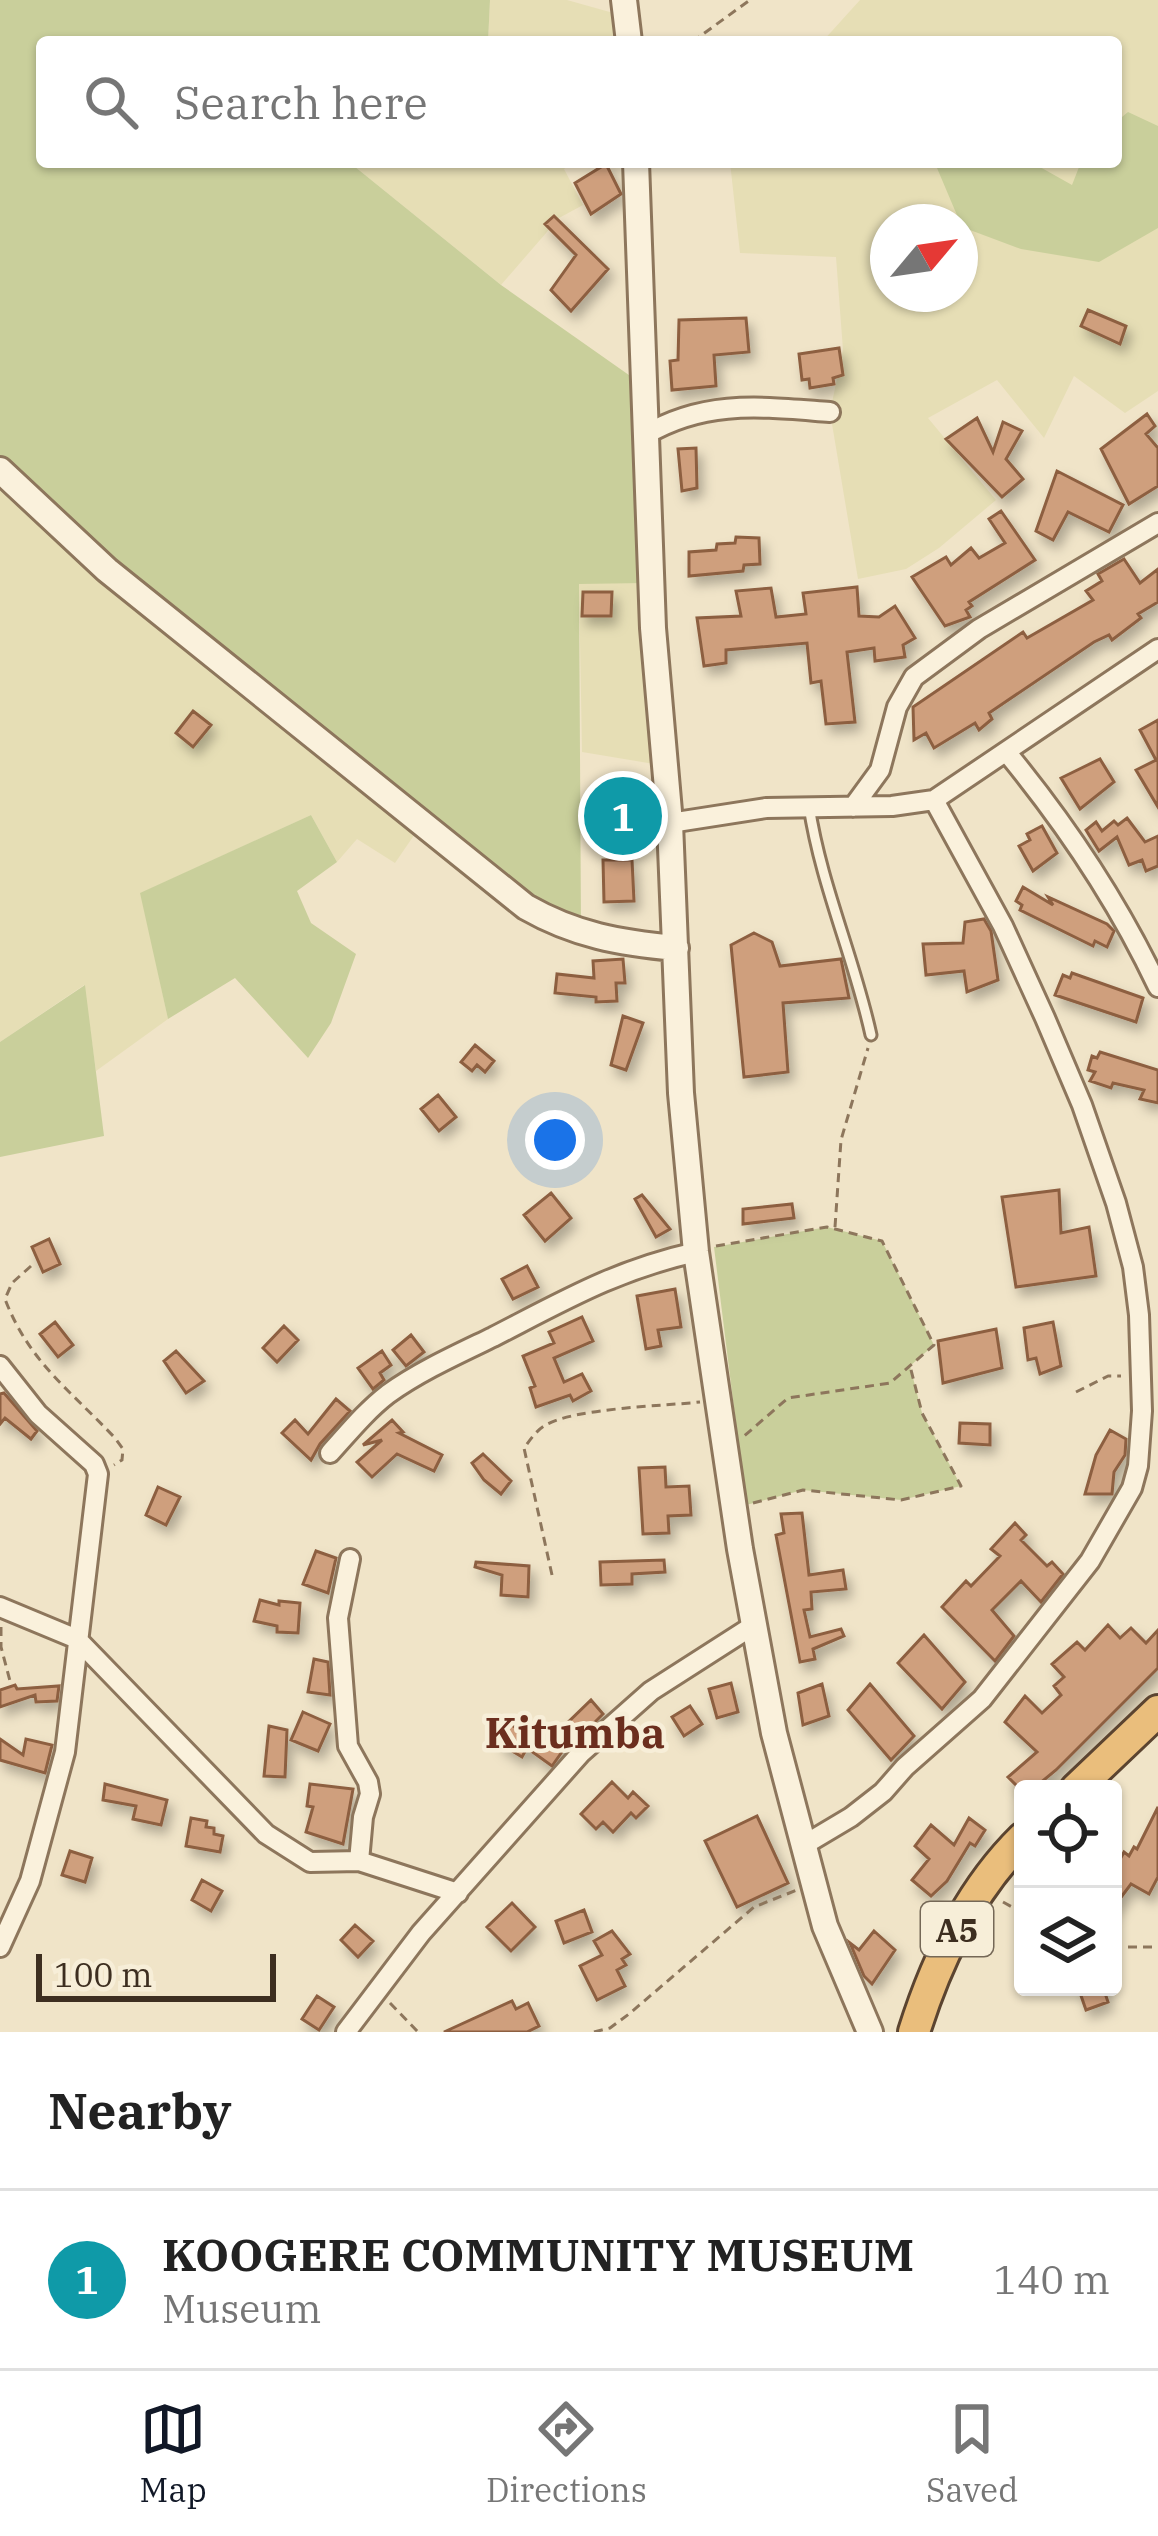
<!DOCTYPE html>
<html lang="en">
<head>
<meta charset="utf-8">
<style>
	body { margin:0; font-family:"IBM Plex Serif",serif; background:#f6f6f6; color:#222 }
	.controls { position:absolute; right:36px; bottom:36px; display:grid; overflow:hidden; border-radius:12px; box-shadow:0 3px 9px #0004 }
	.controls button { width:108px; height:108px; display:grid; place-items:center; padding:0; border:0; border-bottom:3px solid #e0e0e0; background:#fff; color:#222; font:60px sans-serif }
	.compass { position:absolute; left:870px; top:204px; width:108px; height:108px; border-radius:50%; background:#fff; box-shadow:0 3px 9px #0004; rotate:61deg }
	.scale { position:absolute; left:36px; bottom:30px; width:240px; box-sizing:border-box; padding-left:12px; border:6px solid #3d2e20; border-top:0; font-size:33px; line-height:42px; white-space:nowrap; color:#3d2e20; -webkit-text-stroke:9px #f7eed8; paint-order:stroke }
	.you { position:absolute; left:555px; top:1140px; width:42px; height:42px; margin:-30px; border:9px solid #fff; border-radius:50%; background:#1a73e8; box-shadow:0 0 0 18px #1a73e833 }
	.badge { display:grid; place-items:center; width:78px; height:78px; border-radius:50%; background:#111827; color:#fff; font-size:39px; font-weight:700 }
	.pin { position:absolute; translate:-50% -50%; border:6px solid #fff; box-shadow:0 3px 12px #0006 }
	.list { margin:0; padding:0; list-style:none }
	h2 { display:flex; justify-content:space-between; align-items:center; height:156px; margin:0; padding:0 48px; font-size:51px }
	h2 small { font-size:39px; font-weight:400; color:#767676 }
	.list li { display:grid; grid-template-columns:78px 1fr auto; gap:36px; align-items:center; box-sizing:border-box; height:180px; padding:0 48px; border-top:3px solid #e0e0e0 }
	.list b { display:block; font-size:45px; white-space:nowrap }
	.list p { margin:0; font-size:39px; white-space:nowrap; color:#767676 }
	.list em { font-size:39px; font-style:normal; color:#767676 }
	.icon { flex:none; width:66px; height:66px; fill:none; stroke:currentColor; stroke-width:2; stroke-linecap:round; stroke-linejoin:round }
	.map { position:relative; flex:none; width:1158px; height:2032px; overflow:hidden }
	.search { position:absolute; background:#fff; box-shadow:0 3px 9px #0004; left:36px; right:36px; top:36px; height:132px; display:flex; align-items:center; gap:30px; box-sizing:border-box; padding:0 42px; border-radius:12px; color:#767676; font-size:45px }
	.sheet { height:336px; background:#fff }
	nav { display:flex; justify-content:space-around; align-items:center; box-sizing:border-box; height:168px; border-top:3px solid #e0e0e0; background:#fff; font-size:33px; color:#767676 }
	nav a { display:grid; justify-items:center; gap:6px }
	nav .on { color:#111827 }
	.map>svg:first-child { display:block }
</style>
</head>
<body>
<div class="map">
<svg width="1158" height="2032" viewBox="0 0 1158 2032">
	<defs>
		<filter id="shadow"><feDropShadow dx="5" dy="8" stdDeviation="6" flood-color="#0004"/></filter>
	</defs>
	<rect width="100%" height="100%" fill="#f0e4c8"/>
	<!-- farmland -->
	<path fill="#e6deb5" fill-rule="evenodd" d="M490,0H567L624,16L625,42H488Z
		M860,0H1158V391L1125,413L1074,376L1044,438L997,380L928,418L996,500L939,548L906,569L858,579L830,412L843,350L836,257L740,253L730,162H1116V42H822ZM888,222H960V294H888Z
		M349,162H574L564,169L583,205L559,218L501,285Z
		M0,467L419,828L395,863L357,839L337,862L311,815L141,893L168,1019L96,1071L84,985L0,1042Z
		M579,583H644L654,764L582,752Z"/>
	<!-- green -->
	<path fill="#c9cf9b" d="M0,0H490L488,42H42V162H349L501,285L636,380L644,583L579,584L581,926L557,922L0,467Z
		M1128,112L1158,126V228L1099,262L1021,249L962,227L937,168L944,162H1031L1072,185L1081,162H1116V122Z
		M311,815L337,862L297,891L311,923L356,954L331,1023L308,1058L235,978L168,1019L140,893Z
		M85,985L104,1136L0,1157V1042Z
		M827,1227L882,1241L934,1345L910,1366L922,1413L961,1486L901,1500L803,1490L746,1505L714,1247Z"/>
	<!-- building -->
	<path fill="#cf9f7d" stroke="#8d5f41" stroke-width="3" filter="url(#shadow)" d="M606,164L621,194L591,214L575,183Z
		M554,216L608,269L571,311L551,290L576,255L545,224Z
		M1088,310L1126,326L1120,344L1081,326Z
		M746,318L749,352L714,355L716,386L672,390L670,361L678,360L679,320Z
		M839,348L843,375L833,378L834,384L810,388L809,379L802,380L799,354Z
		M1147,414L1155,426L1146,434L1158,448V486L1129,504L1101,449Z
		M977,418L993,452L1003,422L1022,431L1006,459L1023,479L1002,497L946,439Z
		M696,448L697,488L682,491L678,449Z
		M1057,471L1123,505L1109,532L1068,512L1053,540L1036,531Z
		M1001,511L1035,560L969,602L972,606L966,610L970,617L945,626L912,577L946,557L951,565L971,548L979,558L1005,543L989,519Z
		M736,537L759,538L760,564L744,565L743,571L689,576V552L716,550L717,544L735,543Z
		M1124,559L1140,583L1158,569V602L1138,614L1141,618L1112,640L1109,635L1094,642L989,713L992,719L979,730L975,723L934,748L926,733L914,740L913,707L1023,632L1027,638L1093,600L1086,591L1102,581L1098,574Z
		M857,587L859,616L879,617L895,606L915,638L903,645L905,657L875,661L874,648L847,652L855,722L826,724L821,681L811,683L807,643L726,650V663L704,666L697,618L741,616L736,591L771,588L776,617L806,614L803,593Z
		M583,592H612L611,616H582Z
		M193,711L211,725L193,747L176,733Z
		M1158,720V807L1136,770L1156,760L1140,730Z
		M1100,759L1114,782L1080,809L1061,778Z
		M597,785H629V809H597Z
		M1127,818L1145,842L1158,836V866L1146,871L1142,860L1129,865L1117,837L1099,851L1086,830L1096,822L1102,831L1114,821L1118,825Z
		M1042,826L1057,853L1033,871L1019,846L1030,840L1027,834Z
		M603,860H632L634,901L604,902Z
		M1023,887L1053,905L1048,897L1107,924L1114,931L1107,947L1095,941L1093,946L1020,910L1022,905L1016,901Z
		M984,919L991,931L998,980L967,992L964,971L926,975L923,944L963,943L965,922Z
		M754,933L772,942L780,966L841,959L849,998L783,1003L788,1072L744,1077L731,945Z
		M623,959L625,983H616L617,1001L596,1002V997L555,993L557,974L594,978L593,961Z
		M1072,973L1143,998L1136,1022L1055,995L1063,975L1070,978Z
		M623,1016L643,1023L626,1070L611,1065Z
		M475,1045L494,1061L485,1072L477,1065L472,1071L461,1062Z
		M1100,1052L1158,1070V1103L1140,1099L1144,1090L1113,1083L1111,1088L1090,1081L1095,1072L1088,1070L1092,1056L1097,1058Z
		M438,1095L456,1117L439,1131L421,1109Z
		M1059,1190L1061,1233L1089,1227L1096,1276L1016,1287L1002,1197Z
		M551,1193L571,1218L545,1241L524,1215Z
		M642,1195L670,1229L656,1237L635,1199Z
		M792,1204L794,1218L743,1224V1209Z
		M49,1239L60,1264L43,1272L32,1247Z
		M527,1266L538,1287L513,1299L502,1279Z
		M675,1289L681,1327L658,1330L661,1346L646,1349L637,1296Z
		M582,1317L593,1341L554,1358L564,1382L582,1374L591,1391L573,1401L570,1395L536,1407L530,1388L535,1386L523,1356L554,1343L549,1332Z
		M55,1322L73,1345L58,1357L40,1334Z
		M1053,1322L1061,1366L1040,1374L1036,1358L1028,1360L1024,1328Z
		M284,1326L298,1340L277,1362L263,1348Z
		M996,1329L1002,1368L943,1383L938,1341Z
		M411,1335L424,1352L406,1366L393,1350Z
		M176,1351L204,1381L186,1393L164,1361Z
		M382,1351L391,1365L380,1373L384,1380L373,1389L358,1368Z
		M4,1393L37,1431L31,1439L5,1418L0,1424V1394Z
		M336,1399L350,1411L320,1444L311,1460L282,1433L295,1420L308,1434Z
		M392,1420L403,1432L399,1433L442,1455L434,1471L397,1454L372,1477L357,1462L382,1440L363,1445Z
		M960,1423L990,1424V1445L959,1443Z
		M1110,1430L1126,1439L1125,1455L1114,1472L1112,1494H1085L1096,1455Z
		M483,1454L511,1481L501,1494L484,1480L472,1463Z
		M665,1467L666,1487L689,1486L691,1515L668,1516L669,1533L643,1534L639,1468Z
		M158,1487L180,1497L166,1525L146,1515Z
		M802,1513L809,1575L843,1570L846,1589L811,1592L812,1609L804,1610L810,1637L841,1629L844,1636L813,1649L815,1659L800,1662L776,1535L784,1533L781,1514Z
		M1015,1523L1026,1535L1021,1540L1047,1566L1052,1562L1063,1574L1041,1602L1021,1581L992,1610L1014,1636L995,1661L942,1607L966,1581L971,1586L1000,1556L991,1549Z
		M316,1551L336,1558L328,1593L303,1584Z
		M664,1560L665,1572L632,1574V1584L601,1585L600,1562Z
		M476,1562L529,1566L528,1597L501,1595L502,1575L475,1567Z
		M260,1600L279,1605V1601L300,1603L298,1633L277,1632V1626L254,1621Z
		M1108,1625L1120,1638L1131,1628L1146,1643L1158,1630V1668L1056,1770L1033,1789H1020L1008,1777L1037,1752L1005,1722L1025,1696L1042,1713L1061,1695L1054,1686L1064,1677L1052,1664L1077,1642L1085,1650Z
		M924,1635L965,1682L942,1709L898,1663Z
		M314,1659L328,1662L330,1695L308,1692Z
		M731,1683L738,1712L717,1718L709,1689Z
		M822,1684L829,1716L803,1725L798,1693Z
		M870,1684L914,1736L891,1760L848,1710Z
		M15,1685L17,1689L59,1686L57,1701L36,1702L35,1695L0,1707V1690Z
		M591,1700L603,1714L586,1731L581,1725L552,1766L527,1748L522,1757L499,1743L505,1721L546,1746L559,1726L562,1728Z
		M690,1706L702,1724L684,1736L672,1717Z
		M303,1712L330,1724L318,1751L291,1740Z
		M269,1726L287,1730L285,1777L264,1776Z
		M0,1739L23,1755L26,1739L52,1745L45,1773L0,1760Z
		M612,1782L628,1798L633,1792L648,1806L636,1818L631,1813L613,1832L603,1822L596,1829L581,1814Z
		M105,1784L167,1800L161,1825L133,1819L136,1806L103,1800Z
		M310,1784L353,1789L343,1844L306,1832L313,1807L307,1806Z
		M1158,1807V1877L1149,1894L1131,1884L1113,1908V1872L1124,1852L1129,1856L1134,1847L1137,1849Z
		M757,1816L788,1883L737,1907L705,1841Z
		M191,1818L207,1821L206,1827L214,1828V1834L223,1836L220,1852L186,1846Z
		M969,1818L985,1830L975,1846L970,1843L947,1881L931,1896L912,1880L929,1859L915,1846L931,1825L954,1845Z
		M70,1851L92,1858L85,1882L62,1875Z
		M202,1880L222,1891L211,1911L192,1900Z
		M512,1903L535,1927L511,1951L487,1927Z
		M584,1910L592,1932L564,1943L556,1921Z
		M355,1925L373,1941L358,1957L341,1940Z
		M612,1931L630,1954L622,1959L626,1965L617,1970L625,1986L597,2000L580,1966L602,1955L594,1941Z
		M874,1931L895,1950L872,1984L864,1976L850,1943L859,1950Z
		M1078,1987H1103L1108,2002L1086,2010Z
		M317,1996L334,2007L319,2030L302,2019Z
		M512,2001L516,2009L528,2003L539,2026L527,2032H444Z"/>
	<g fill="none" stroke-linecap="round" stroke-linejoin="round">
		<!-- service casing -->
		<g stroke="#8d765c" stroke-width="15">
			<path id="service" d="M809,806C821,885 854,957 871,1035"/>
		</g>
		<!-- minor casing -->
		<g stroke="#8d765c" stroke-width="24">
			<path id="minor" d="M645,435C706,399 762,407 830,412
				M1008,754C1067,826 1118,902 1158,987
				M853,807L880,770L897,707L914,677L979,629L1158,523
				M670,823L766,808L892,806L934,800L1158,649
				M0,1366L38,1414L94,1464L98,1474L65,1752L30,1881L0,1947
				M330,1453C349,1432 366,1411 388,1394C420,1371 458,1354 493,1337C565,1300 616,1270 696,1252
				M350,1559L338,1618L348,1746L368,1782L370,1794L363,1817L359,1861
				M0,1607L77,1639L266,1834L310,1862L359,1861L458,1893
				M804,1845L851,1817L883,1792L905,1767L982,1699L1090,1561L1132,1488L1138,1466L1142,1411L1139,1315L1133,1267L1116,1203L1082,1105L1045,1018L1003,926L934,800
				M346,2032L421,1933L581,1753L651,1691L754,1625"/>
		</g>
		<!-- tertiary casing -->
		<g stroke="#8d765c" stroke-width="30">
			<path id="tertiary" d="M624,0L629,42
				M636,162L653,628L670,823L681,1093L696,1252L740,1549L774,1733L825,1926L870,2032
				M0,470L107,570L526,907C575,935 620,943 676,948"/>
		</g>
		<!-- trunk casing -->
		<g stroke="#5b4430" stroke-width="36">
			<path id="trunk" d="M1076,1789L1158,1711
				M914,2032C936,1962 970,1890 1023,1838"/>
		</g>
		<!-- path -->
		<path stroke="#8d765c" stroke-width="3" stroke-dasharray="9 6" stroke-linecap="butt" d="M692,42L750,0
			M835,1227L841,1140L868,1048
			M716,1246L827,1227L882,1241L934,1345L890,1383L788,1398L743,1437
			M31,1266L12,1283L5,1299C29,1362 70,1390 115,1438L123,1449L122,1460L114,1465
			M1076,1392L1108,1376H1121
			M753,1503L803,1490L901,1500L961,1486L922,1413L910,1366
			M552,1575L524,1448C530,1440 536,1431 544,1426C572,1408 664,1406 700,1402
			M1,1627V1647L10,1681
			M1003,1902L1023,1913
			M1113,1947H1158
			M390,2003L418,2032
			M594,2032L610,2028L629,2014L754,1907L797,1890"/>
		<!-- service -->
		<use href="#service" stroke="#faf1dc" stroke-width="9"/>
		<!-- minor -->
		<use href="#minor" stroke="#faf1dc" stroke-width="18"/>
		<!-- tertiary -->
		<use href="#tertiary" stroke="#faf1dc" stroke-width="24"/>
		<!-- trunk -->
		<use href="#trunk" stroke="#eabe7c" stroke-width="30"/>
	</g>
	<g text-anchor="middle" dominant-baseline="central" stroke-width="9" stroke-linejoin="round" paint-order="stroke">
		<!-- shield labels -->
		<rect fill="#f7eed8" stroke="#756857" stroke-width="3" x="921" y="1902" width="72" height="54" rx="9"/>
		<g font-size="33" font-weight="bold" fill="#3d2e20">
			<text x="957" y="1929">A5</text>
		</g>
		<!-- quarter labels -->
		<g font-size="42" font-weight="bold" fill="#6b2e1e" stroke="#f7eed8">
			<text x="575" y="1732">Kitumba</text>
		</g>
	</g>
</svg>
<div class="controls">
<button><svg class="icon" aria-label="locate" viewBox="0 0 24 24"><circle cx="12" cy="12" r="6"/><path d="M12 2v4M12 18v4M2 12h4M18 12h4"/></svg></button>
<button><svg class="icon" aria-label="layers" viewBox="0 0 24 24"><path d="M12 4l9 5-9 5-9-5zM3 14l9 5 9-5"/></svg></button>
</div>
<svg class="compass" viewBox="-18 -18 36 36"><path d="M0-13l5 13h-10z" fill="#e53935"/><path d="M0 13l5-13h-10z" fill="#767676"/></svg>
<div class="scale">100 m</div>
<div class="you"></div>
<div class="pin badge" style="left:623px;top:816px;background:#0f9aa8">1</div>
<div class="search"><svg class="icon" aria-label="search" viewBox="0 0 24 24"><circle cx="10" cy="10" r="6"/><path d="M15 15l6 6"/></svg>Search here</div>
</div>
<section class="sheet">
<h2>Nearby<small></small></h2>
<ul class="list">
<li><span class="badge" style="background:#0f9aa8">1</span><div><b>KOOGERE COMMUNITY MUSEUM</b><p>Museum</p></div><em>140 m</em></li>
</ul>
</section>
<nav>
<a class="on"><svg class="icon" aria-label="map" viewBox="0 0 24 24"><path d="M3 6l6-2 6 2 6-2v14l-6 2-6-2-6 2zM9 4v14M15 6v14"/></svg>Map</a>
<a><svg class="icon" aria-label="directions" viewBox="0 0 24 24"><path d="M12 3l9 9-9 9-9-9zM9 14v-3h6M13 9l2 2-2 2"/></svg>Directions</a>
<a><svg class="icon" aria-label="saved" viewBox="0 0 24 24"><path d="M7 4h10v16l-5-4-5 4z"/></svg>Saved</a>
</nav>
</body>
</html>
